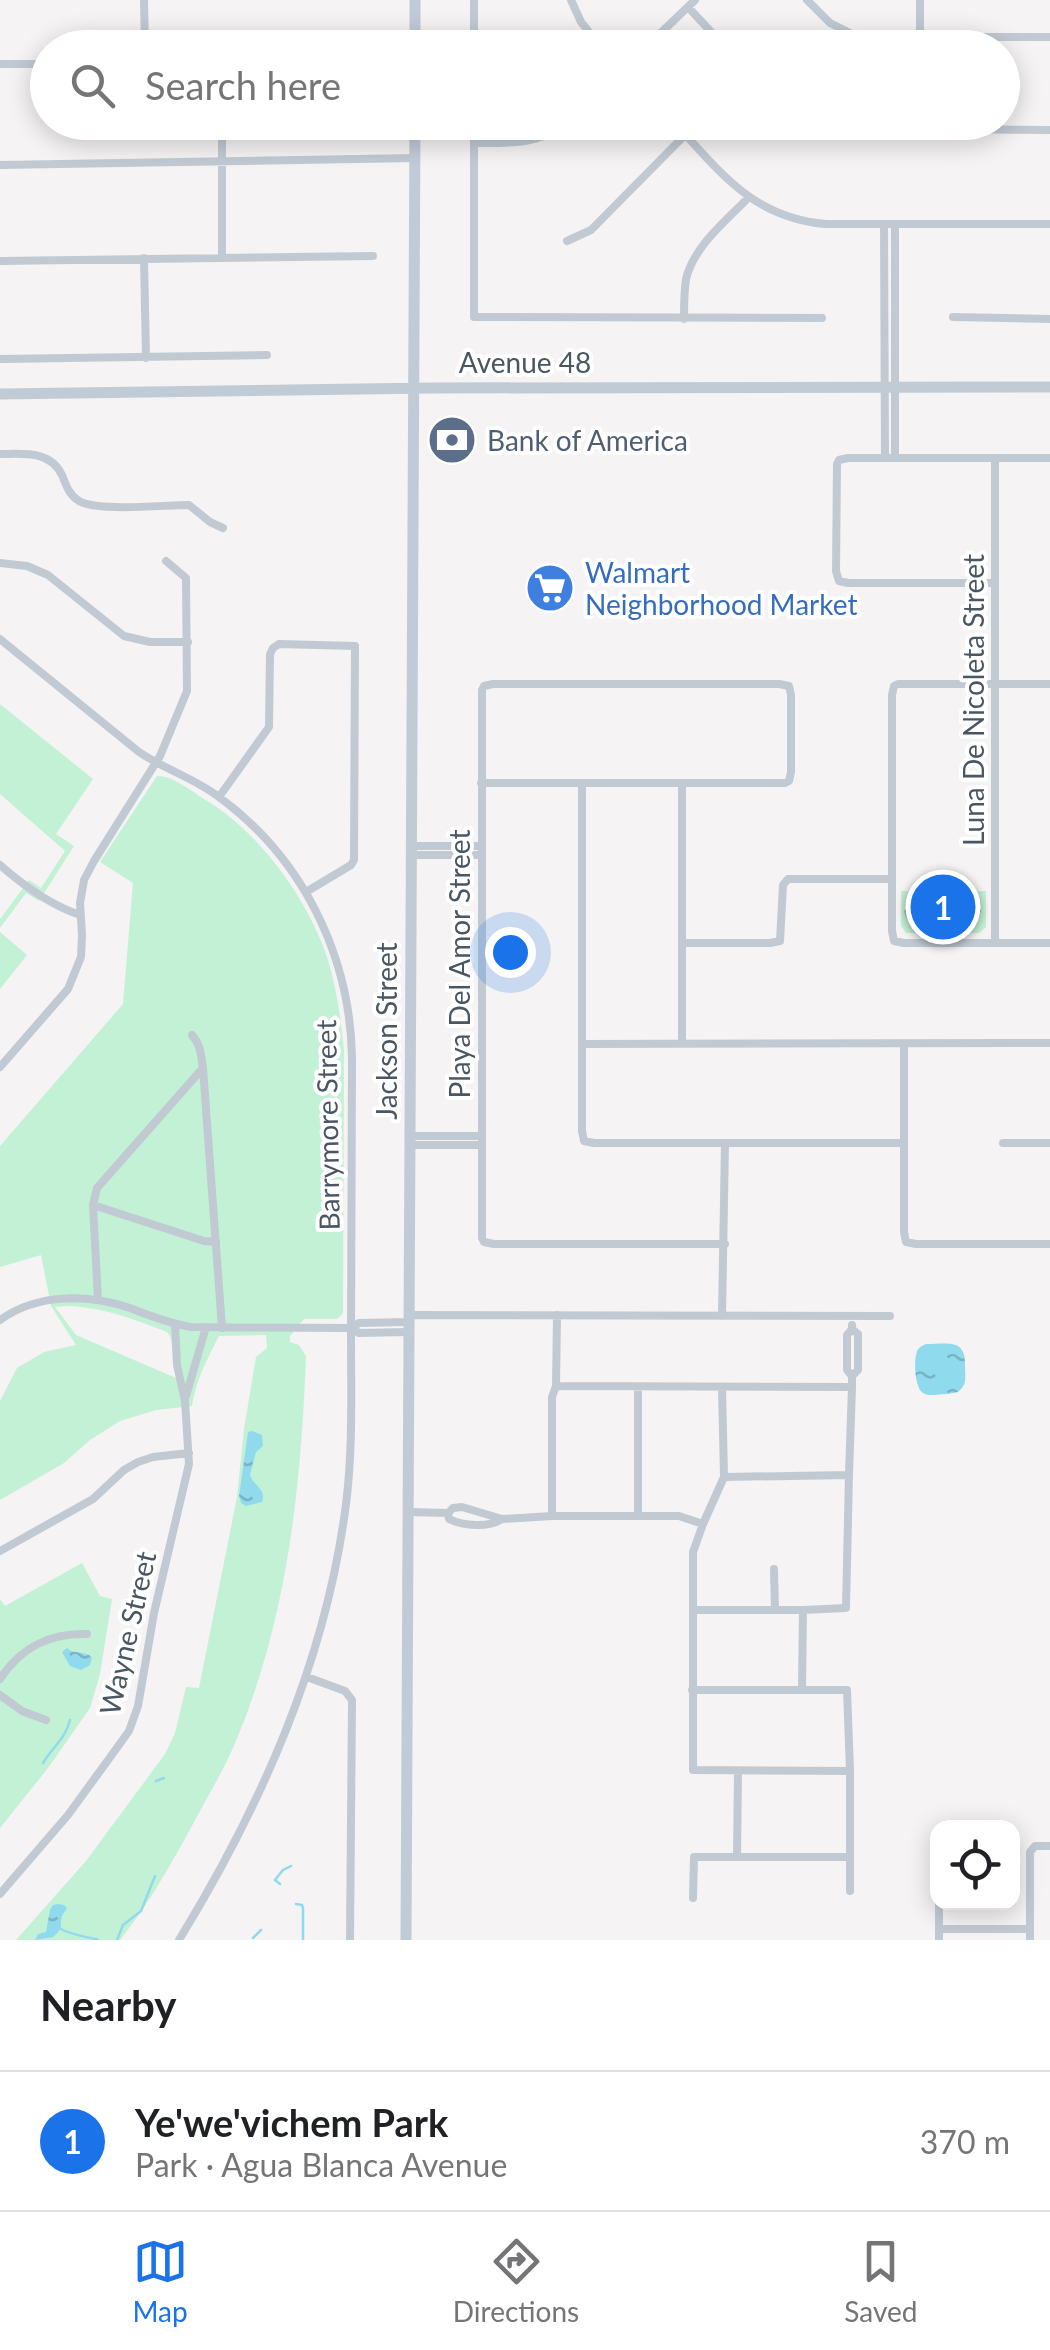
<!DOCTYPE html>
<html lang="en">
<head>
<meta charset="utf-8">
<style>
	body { margin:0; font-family:Lato,sans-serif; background:#f2f2f2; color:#202124 }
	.controls { position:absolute; right:30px; bottom:30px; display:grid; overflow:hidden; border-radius:20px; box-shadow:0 5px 25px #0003 }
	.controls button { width:90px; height:90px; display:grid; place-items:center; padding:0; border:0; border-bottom:2px solid #e0e0e0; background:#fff; color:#202124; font:50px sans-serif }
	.you { position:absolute; left:510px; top:952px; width:35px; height:35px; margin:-25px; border:8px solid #fff; border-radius:50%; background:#1a73e8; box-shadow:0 0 0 15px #1a73e833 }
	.badge { display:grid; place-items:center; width:65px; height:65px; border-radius:50%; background:#1a73e8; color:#fff; font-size:32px; font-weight:700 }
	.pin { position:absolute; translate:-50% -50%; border:5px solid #fff; box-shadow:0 2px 10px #0006 }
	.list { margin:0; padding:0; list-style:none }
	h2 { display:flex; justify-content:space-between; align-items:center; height:130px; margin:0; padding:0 40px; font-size:42px }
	h2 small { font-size:32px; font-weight:400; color:#757577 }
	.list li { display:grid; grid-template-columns:65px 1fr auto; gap:30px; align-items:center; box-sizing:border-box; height:140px; padding:0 40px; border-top:2px solid #e0e0e0 }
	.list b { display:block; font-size:38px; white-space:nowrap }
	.list p { margin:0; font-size:32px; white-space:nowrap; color:#757577 }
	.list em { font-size:32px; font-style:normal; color:#757577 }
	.icon { flex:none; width:55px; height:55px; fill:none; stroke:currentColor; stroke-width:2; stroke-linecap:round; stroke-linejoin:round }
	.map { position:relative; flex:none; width:1050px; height:1940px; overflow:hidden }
	.search { position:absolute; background:#fff; box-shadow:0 5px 25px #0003; left:30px; right:30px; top:30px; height:110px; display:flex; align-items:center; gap:25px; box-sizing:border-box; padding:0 35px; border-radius:55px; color:#757577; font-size:38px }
	.sheet { height:270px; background:#fff }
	nav { display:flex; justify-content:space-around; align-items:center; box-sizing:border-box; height:140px; border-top:2px solid #e0e0e0; background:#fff; font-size:28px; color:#757577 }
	nav a { display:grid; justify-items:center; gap:5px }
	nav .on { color:#1a73e8 }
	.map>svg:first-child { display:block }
</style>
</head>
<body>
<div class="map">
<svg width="1050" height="1940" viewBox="0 0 1050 1940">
	<defs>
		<pattern id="park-tufts" width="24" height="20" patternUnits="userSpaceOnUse" patternTransform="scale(2.5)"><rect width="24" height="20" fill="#c3f1d5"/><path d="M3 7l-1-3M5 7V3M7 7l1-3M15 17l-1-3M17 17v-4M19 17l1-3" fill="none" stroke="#a0c6b0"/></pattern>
		<pattern id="water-ripples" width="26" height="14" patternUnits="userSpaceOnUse" patternTransform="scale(2.5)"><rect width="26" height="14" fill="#90daee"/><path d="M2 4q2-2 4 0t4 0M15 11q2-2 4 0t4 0" fill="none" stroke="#78b4c4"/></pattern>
	</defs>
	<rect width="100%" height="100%" fill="#f5f3f3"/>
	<!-- grass -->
	<path fill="#c3f1d5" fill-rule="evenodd" d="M0,704L93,779L56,834L74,846L39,901L26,893L0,928V919L29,880L41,888L65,851L0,794Z
		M157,776C173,776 190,790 204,799C259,831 309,900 328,960C337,990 341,1020 344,1051L343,1313L337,1319H304L290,1336V1342L299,1345L306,1356C301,1486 288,1614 238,1736C226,1767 208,1795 193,1824C171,1864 149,1904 120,1940H16L86,1861L165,1754L175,1733L186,1687L199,1688L237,1497L244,1429L256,1357L267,1348L266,1335L219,1336C207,1359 196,1380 192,1406L156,1410L120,1421L90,1440L64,1463L0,1500V1401L17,1368L44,1352L76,1345L51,1306L41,1255L0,1267V1146L123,1004L133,883L100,862ZM66,1306C103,1307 133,1319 167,1332L171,1338L176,1378L76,1335L55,1307Z
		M0,932L27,955L0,989Z
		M82,1563L100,1596L112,1599L100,1674L90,1708L48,1768L0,1828V1599L5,1606Z"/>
	<!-- park -->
	<path fill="url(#park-tufts)" d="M901,891H986V927L979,933H906L901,926Z"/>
	<!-- water -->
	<path fill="url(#water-ripples)" d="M926,1344C948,1344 966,1338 965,1366C965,1374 967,1384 961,1389C957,1394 952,1393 946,1394C939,1394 929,1397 923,1393C915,1388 914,1364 916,1355C918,1347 920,1347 926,1344Z
		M252,1431L262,1435L263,1446L256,1452L250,1475C254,1486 267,1490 262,1502L246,1506L241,1503L239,1496L248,1432Z
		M67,1648C74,1655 84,1650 92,1657L90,1665L81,1670L70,1666L62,1652Z
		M58,1904L64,1905L67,1908C66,1911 63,1913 62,1916C59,1927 65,1926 53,1937L35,1940L38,1934L46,1932L50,1910L53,1905Z"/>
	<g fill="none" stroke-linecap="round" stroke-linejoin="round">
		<!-- stream -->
		<path stroke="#90daee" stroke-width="2.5" d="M43,1763C53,1746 65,1740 70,1720
			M156,1781L164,1778
			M280,1884L275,1880L283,1870L291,1866
			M296,1904L302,1905L303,1908V1940
			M61,1929C68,1933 88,1938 97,1939
			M253,1938L261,1930
			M117,1940L123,1925L141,1911L155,1876"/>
		<!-- street -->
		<path stroke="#c1cad2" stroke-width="8" d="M144,0L145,48
			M474,0V48
			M571,0L581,22L602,48
			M807,0L830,23L852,34L886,37H1050
			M688,7L726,48
			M920,36V0
			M645,48L695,0
			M0,64H48
			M474,122V317L822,318
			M674,122C720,172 753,218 826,224H1050
			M823,122L824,123
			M947,129L1050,130
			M474,143C511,143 538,145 569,122
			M0,165L415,158
			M884,224L885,458
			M895,224V458
			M567,241L591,230L685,135
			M222,257V122
			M144,258L146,358
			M0,261L373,256
			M953,317L1050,319
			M684,319C684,305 684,292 686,279C694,246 726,221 748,198
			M0,359L267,355
			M0,454C24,454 50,450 62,475C66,485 69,495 79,501C97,512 164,505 189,505L210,522L223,528
			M995,458V943
			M0,563L27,566L48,575L124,636L150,642H188
			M995,583H848L839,581L836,571L837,464L839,460L848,458H1050
			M0,639L139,752C164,769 194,778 219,797C302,858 350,954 352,1057C351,1150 352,1244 351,1337C351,1393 353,1449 346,1504C326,1661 261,1806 179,1940
			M1050,684H898L894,686L892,695V931L894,941L904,943H1050
			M481,783H785L789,781L791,772V695L789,686L779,684H493L484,686L482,690V1238L484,1242L494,1244H725
			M582,783V1131L584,1141L594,1143H904
			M682,783V1043
			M219,797L269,727L270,654L273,648L279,644L355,646L354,860L351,865L306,892
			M412,846H482
			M412,855H482
			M0,865C24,886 50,905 80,915
			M682,943H770L780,941L783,885L788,879H892
			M192,1035C201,1045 201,1056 203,1068L222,1328
			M904,1043V1232L906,1242L916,1244H1050
			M582,1044L1050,1043
			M0,1067L68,989L81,957L82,935L80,903L84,880L94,861L160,756L187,691L186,578L166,561
			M411,1136H482
			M1003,1143H1050
			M411,1145H482
			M93,1205L204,1241L216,1242
			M98,1300L93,1205L97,1188L203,1068
			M409,1315L890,1316
			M557,1315L556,1386L852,1387V1376L858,1370V1334L852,1329
			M722,1316L725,1143
			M0,1320C38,1293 87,1294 130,1308C150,1316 169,1323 191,1327L351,1328L359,1323L408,1322
			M852,1325V1329L847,1335V1370L852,1376
			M351,1328L359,1333L408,1332
			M556,1386L552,1397V1516H638V1387
			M722,1387L724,1477L849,1475L852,1387
			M186,1396L206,1327
			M408,1512L448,1513L453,1508L462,1507L502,1519
			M448,1513L449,1519C463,1526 489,1528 502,1519L552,1516
			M638,1516H679L703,1524
			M0,1551L93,1499L124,1470L138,1462L153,1457L189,1453
			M774,1569L775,1610
			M693,1610H803L802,1690
			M803,1610L846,1608L849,1475
			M307,1677L345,1691L352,1700L350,1940
			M0,1679C21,1647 49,1633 87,1634
			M692,1690H847L850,1771L693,1770V1552L703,1524L724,1477
			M0,1695L22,1711L46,1720
			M737,1857L738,1771
			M850,1891V1857
			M0,1894L68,1815L111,1756L129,1731L138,1706L154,1613L189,1464L185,1401L177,1365L175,1324
			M693,1898L694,1857H850V1771
			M939,1902V1940
			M939,1929H1030
			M1030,1940V1852L1035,1846H1050"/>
		<!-- secondary -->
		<path stroke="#c1cbd6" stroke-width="11" d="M415,48V0
			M0,394L432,388L1050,387
			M406,1940L415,122"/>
	</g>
	<!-- icons -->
	<defs>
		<g id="bank-disc" transform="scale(2.5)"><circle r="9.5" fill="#5c6f8a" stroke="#fff"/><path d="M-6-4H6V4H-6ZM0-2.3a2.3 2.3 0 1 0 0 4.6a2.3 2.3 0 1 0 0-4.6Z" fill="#fff"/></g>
		<g id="supermarket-disc" transform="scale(2.5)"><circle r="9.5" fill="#3f7fe0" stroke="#fff"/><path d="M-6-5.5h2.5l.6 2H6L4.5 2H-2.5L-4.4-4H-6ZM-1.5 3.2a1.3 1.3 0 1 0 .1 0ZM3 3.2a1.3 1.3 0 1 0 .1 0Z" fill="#fff"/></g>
	</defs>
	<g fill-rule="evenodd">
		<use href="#bank-disc" x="452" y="440"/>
		<use href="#supermarket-disc" x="550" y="588"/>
	</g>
	<g text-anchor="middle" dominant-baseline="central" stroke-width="8" stroke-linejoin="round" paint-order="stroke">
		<!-- street labels -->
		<g font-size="28" fill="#4a5661" stroke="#fff">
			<text x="525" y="362">Avenue 48</text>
			<text transform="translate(973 700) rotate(-90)">Luna De Nicoleta Street</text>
			<text transform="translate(459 964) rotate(-90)">Playa Del Amor Street</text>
			<text transform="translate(386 1031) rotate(-90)">Jackson Street</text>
			<text transform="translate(327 1125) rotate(-91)">Barrymore Street</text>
			<text transform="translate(127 1633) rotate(-77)">Wayne Street</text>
		</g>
		<!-- service labels -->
		<g font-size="28" fill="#4e5e75" stroke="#fff" text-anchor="start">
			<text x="487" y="440">Bank of America</text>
		</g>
		<!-- shop labels -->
		<g font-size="28" fill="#366cbe" stroke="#fff" text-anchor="start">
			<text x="585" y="572">Walmart<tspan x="585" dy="32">Neighborhood Market</tspan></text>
		</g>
	</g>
</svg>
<div class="controls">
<button><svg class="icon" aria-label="locate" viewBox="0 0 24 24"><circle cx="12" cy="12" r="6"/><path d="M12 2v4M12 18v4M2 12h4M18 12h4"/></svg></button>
</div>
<div class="you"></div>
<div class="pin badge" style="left:943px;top:907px">1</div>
<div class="search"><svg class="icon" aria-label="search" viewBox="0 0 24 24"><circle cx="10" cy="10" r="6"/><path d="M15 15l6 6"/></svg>Search here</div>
</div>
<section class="sheet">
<h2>Nearby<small></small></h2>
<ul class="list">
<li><span class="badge">1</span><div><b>Ye'we'vichem Park</b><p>Park · Agua Blanca Avenue</p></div><em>370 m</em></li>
</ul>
</section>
<nav>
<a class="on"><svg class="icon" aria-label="map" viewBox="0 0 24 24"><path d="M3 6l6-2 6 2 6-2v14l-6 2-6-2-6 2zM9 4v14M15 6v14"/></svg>Map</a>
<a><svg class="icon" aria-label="directions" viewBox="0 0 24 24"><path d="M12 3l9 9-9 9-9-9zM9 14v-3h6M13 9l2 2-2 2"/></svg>Directions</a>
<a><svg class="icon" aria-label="saved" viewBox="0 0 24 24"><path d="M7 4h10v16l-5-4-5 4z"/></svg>Saved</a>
</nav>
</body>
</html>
